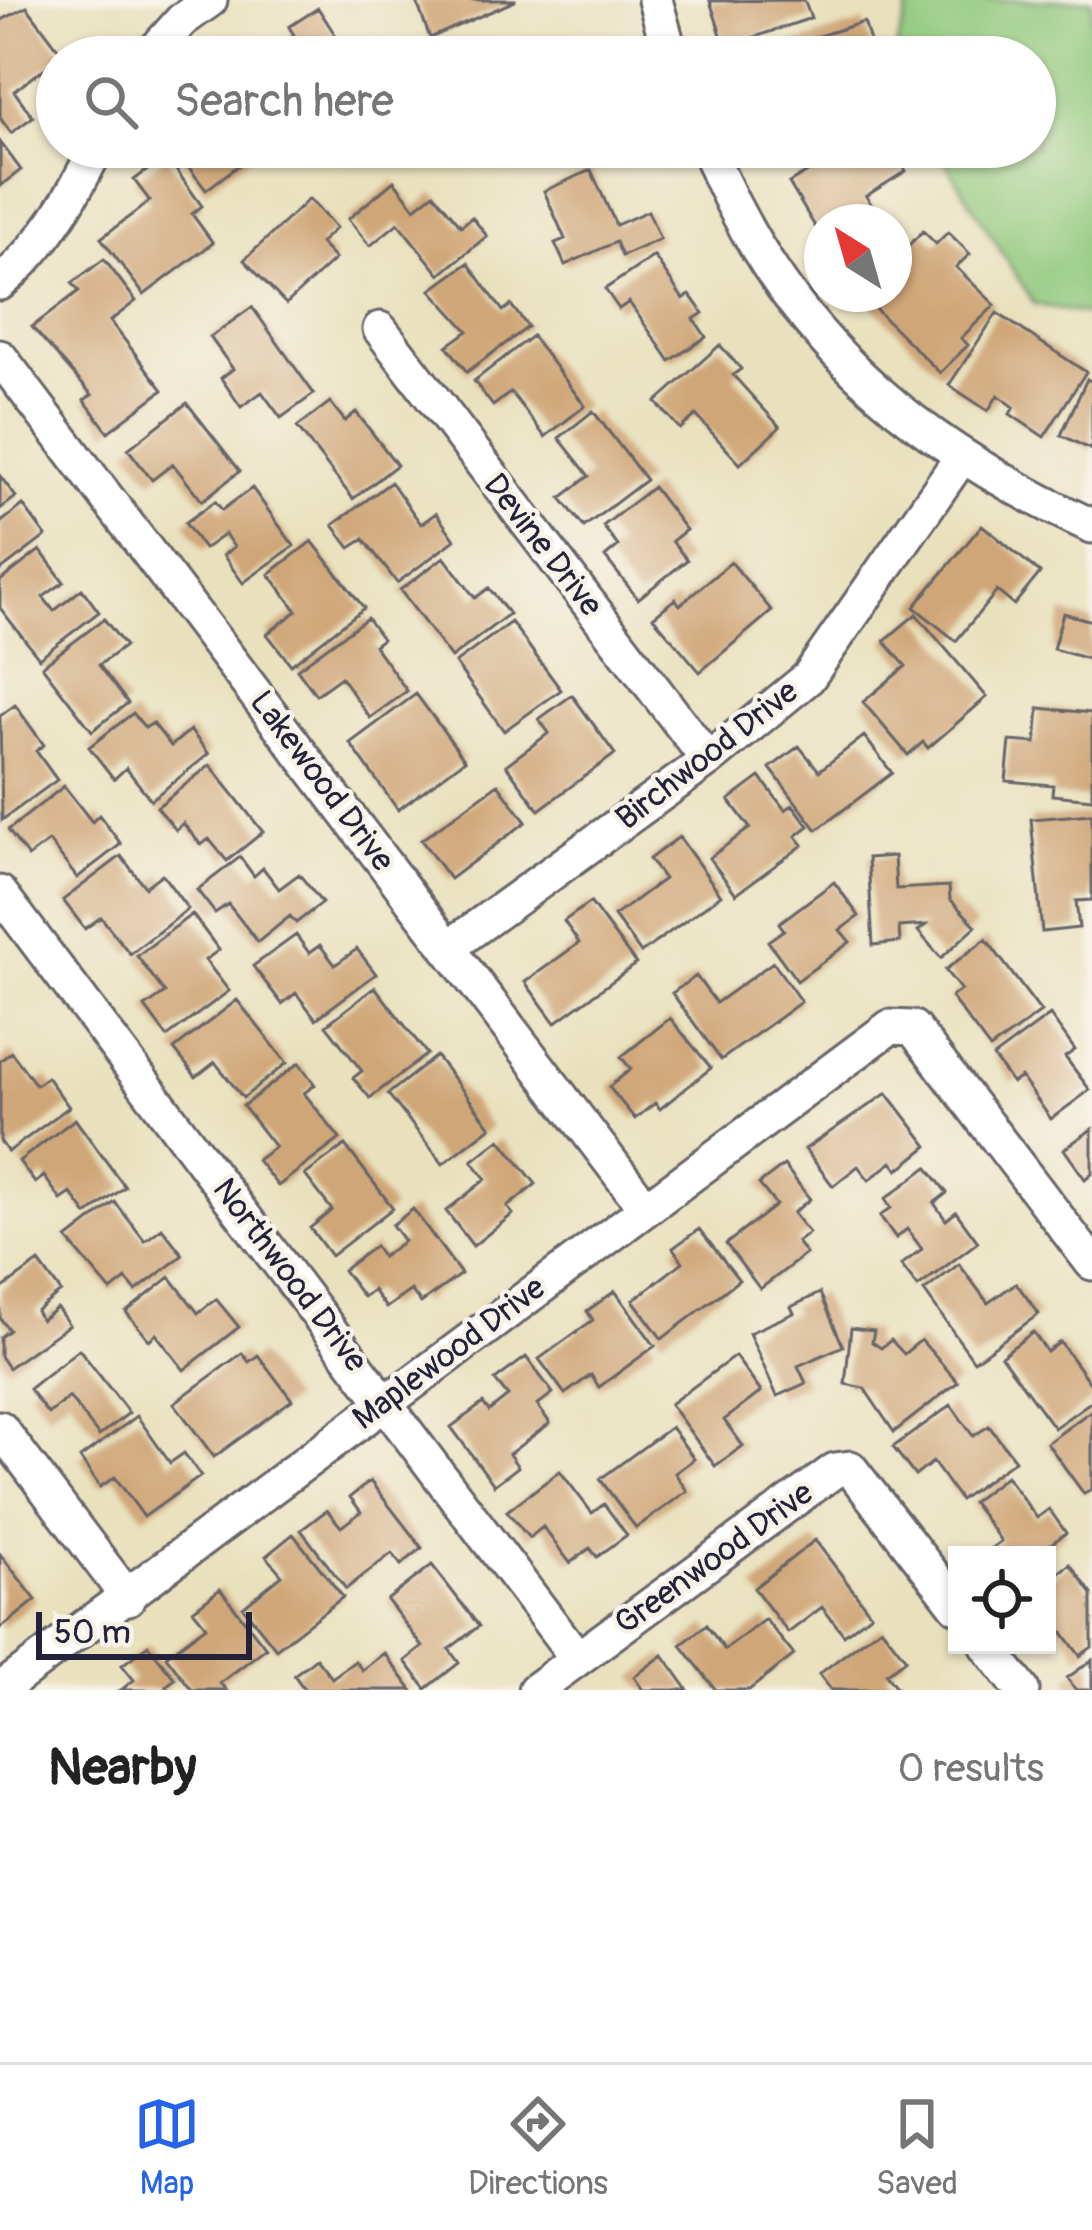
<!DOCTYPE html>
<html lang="en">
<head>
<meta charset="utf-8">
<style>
	body { margin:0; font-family:Pangolin,sans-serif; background:#f6f6f6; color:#222 }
	.controls { position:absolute; right:36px; bottom:36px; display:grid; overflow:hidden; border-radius:0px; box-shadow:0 3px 9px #0004 }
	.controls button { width:108px; height:108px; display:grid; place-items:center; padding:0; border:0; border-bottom:3px solid #e0e0e0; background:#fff; color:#222; font:60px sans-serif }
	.compass { position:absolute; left:804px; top:204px; width:108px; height:108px; border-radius:50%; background:#fff; box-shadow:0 3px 9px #0004; rotate:323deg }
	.scale { position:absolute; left:36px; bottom:30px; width:216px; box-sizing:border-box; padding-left:12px; border:6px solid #22223b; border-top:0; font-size:33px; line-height:42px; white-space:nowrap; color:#22223b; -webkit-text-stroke:9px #f7f3e8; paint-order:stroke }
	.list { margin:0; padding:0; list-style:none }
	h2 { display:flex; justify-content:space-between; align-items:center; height:156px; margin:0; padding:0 48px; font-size:51px }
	h2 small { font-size:39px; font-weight:400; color:#767676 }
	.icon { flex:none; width:66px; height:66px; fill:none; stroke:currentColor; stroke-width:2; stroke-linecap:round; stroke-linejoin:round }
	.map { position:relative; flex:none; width:1092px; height:1690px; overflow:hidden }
	.search { position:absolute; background:#fff; box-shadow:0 3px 9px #0004; left:36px; right:36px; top:36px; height:132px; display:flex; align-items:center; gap:30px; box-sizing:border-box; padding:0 42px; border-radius:66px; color:#767676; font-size:45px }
	.sheet { height:372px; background:#fff }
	nav { display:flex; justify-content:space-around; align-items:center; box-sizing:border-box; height:168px; border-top:3px solid #e0e0e0; background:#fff; font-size:33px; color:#767676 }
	nav a { display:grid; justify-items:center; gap:6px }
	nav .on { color:#2563eb }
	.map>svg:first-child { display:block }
</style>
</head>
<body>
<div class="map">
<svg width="1092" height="1690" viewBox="0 0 1092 1690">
	<rect width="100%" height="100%" fill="#f7f3e8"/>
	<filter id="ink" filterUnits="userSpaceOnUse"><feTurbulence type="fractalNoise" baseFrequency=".00833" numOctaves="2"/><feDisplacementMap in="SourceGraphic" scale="24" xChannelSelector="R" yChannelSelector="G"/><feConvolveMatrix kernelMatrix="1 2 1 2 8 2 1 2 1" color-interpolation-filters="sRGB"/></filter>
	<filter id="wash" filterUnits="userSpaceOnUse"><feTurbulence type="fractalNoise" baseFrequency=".004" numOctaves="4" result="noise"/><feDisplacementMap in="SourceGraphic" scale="48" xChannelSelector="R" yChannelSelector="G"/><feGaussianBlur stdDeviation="2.7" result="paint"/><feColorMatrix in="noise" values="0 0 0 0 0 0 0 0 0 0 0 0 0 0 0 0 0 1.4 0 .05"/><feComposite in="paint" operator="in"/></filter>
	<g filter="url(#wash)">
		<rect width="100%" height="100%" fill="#e9e1be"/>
		<!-- green -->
		<path fill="#91c97d" stroke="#5a765c" stroke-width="3" d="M911,0H1092V316L1034,304L936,147H1035V57H893Z"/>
		<g id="blocks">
			<!-- building -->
			<path fill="#cfa677" d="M416,0H515V1L430,38Z
				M804,0L811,18L725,47L710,1Z
				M27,7L63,55L14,91L33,117L11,133L0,118V21Z
				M318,8L347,53L261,57L294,35L289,27Z
				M864,22L875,57H780L777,49Z
				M0,142L21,170L0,186Z
				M173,147H263L206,190Z
				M850,147H892L906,171L866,196L882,222H822V238L789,183Z
				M166,156L202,206L192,214L213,243L144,295L101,238L150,201L134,180Z
				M591,170L616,225L648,211L660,239L622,256L616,242L565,265L555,243L565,239L544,191Z
				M394,181L415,208L434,193L461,226L472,217L487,236L440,275L398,223L370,246L348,219Z
				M309,199L336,228L320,243L335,259L286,304L244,260Z
				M923,231L936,244L948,232L970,254L956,267L995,305L961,338L968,345L940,373L860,294H894V260Z
				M654,256L683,299L690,295L703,313L694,319L706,337L670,361L629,302L619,309L605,289Z
				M104,259L136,301L110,321L163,390L108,432L84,400L92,395L32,327L79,291L72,283Z
				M468,263L503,311L511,305L528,327L467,372L447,346L468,331L431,290Z
				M252,307L314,394L281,418L262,392L241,407L221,378L233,369L210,337Z
				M997,313L1086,372L1044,437L1010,414L1014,407L998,395L988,411L949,385Z
				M532,336L585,406L545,437L511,392L493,406L474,381Z
				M720,345L741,369L733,375L780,427L740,464L696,415L680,429L656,402Z
				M1087,379L1092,382V450L1061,435Z
				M330,402L345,421L356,412L397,465L353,499L297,427Z
				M187,403L240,471L202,501L173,464L152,480L128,449Z
				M593,411L646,480L584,527L561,498L589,476L559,438Z
				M0,476L16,497L0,509Z
				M391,482L421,524L436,513L455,540L397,583L364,539L350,548L333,525Z
				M653,487L686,530L672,541L687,560L638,599L605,557L618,546L603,526Z
				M252,488L294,546L243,583L223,555L234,547L225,534L204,549L185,523L215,501L222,510Z
				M23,505L46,536L0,571V523Z
				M982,525L1040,573L1014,605L997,591L956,641L914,607Z
				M312,541L364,608L291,665L267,634L297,611L269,574Z
				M40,550L64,582L43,597L54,611L82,589L99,612L39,658L0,608V581Z
				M444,557L475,598L489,588L509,614L451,658L400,590Z
				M731,562L772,611L700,672L653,617L675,599L680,605Z
				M1063,613L1092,621V660L1053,649Z
				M916,614L987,697L928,748L923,742L908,755L863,702L906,666L884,641Z
				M367,618L382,639L374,645L407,691L370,718L341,677L316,695L297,669Z
				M104,619L125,646L99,665L128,703L92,731L42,666Z
				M511,622L561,690L504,731L455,663Z
				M416,694L465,760L398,810L350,743Z
				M572,695L615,754L539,810L506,765L549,733L539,719Z
				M15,705L44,745L36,751L57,780L2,820L0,716Z
				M1039,708L1092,713V799L1052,795L1053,785L1006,781L1010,741L1036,743Z
				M133,713L145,728L153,723L171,746L190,730L209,754L151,800L126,768L114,779L89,747Z
				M864,736L892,773L817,830L770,768L799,746L819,771Z
				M210,765L263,832L227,861L209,839L201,845L183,823L176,830L157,807Z
				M760,777L785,810L793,805L809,826L796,836L803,845L736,894L709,858L750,828L729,800Z
				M498,784L526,822L450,879L421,840Z
				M64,786L92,822L99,815L121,844L77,878L49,841L28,857L8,830Z
				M1092,814V900L1076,901L1079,928L1042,932L1031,819Z
				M679,837L721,895L641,953L614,916L664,879L649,859Z
				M121,856L145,887L162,874L188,909L130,954L101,917L85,929L63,900Z
				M894,856L896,889L949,886L950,899L976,926L941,958L918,931L926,925L899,927L900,942L873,945L868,858Z
				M240,857L254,876L263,868L279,889L299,874L322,903L296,923L290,916L258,942L228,904L215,913L197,890Z
				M834,882L859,916L840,930L850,942L797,981L768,941L784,930L779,923Z
				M590,902L636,964L555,1023L525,982L579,943L564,921Z
				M192,914L219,950L205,960L229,991L167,1037L145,1007L165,993L137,956Z
				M296,935L309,953L320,945L335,965L357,949L376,974L316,1019L296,993L282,1004L253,966Z
				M986,939L1041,1012L990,1049L951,997L961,990L945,970Z
				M773,962L801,1002L721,1060L672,993L696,976L716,1003Z
				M375,987L427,1054L370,1098L353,1078L362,1071L326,1025Z
				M237,1000L287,1063L243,1098L215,1062L196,1077L174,1049Z
				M1050,1015L1075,1050L1065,1057L1090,1090L1051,1119L1021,1077L1012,1083L993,1057Z
				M670,1018L711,1068L660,1109L655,1103L635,1119L609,1087L631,1069L621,1057Z
				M11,1052L36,1085L47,1077L69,1107L8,1152L0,1141V1061Z
				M436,1056L491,1127L443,1164L388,1094Z
				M299,1063L315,1085L304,1093L340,1139L278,1186L257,1160L275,1147L243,1106Z
				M887,1093L928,1146L898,1170L892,1162L869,1180L858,1166L833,1186L805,1149Z
				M75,1119L125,1187L87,1215L71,1193L61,1200L44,1176L35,1183L19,1161Z
				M1092,1129V1173L1085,1179L1064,1149Z
				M500,1139L536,1184L507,1207L513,1214L473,1246L446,1211L486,1179L472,1161Z
				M345,1145L393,1208L331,1256L310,1228L332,1210L305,1175Z
				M784,1165L810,1199L793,1213L809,1233L797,1242L806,1254L760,1289L726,1244L776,1205L759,1184Z
				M927,1167L947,1193L934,1203L946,1220L956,1212L978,1242L918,1287L901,1265L922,1249L907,1229L896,1238L880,1216L891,1208L885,1199Z
				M115,1202L145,1241L162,1228L183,1255L136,1291L126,1279L111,1291L67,1239Z
				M413,1209L461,1274L421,1303L411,1290L386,1308L373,1290L363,1297L343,1270L375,1246L382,1257L404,1241L392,1225Z
				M699,1229L739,1280L662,1339L633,1300L683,1262L673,1248Z
				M39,1262L61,1292L36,1311L41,1320L57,1308L69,1325L8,1368L0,1356V1337L9,1330L0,1318V1290Z
				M959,1264L988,1303L1016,1283L1039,1314L974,1361L924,1291Z
				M170,1277L198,1313L216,1299L239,1327L184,1370L156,1334L149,1340L126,1312Z
				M615,1291L655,1346L599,1387L591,1375L565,1394L539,1359L593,1320L587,1311Z
				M820,1293L843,1346L798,1366L806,1383L777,1396L749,1333L794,1313L791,1307Z
				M851,1328L874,1331L872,1342L881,1348L891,1340L904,1354L921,1340L958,1382L894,1432L864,1388L845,1384Z
				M1033,1332L1047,1352L1060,1342L1092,1386V1401L1054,1428L1001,1356Z
				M79,1349L129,1413L99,1436L69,1397L48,1414L29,1389Z
				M242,1353L249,1362L258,1355L292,1400L214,1457L174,1403Z
				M735,1356L761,1392L724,1420L743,1446L715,1466L670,1404Z
				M526,1357L553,1393L537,1405L550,1423L509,1454L518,1467L494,1485L451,1427L483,1403L489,1411L508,1396L495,1380Z
				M951,1405L973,1436L989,1426L1015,1460L960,1500L933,1462L915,1476L893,1447Z
				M1092,1410V1489L1084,1494L1047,1443Z
				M137,1416L170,1463L184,1453L201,1476L144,1517L115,1477L100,1487L80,1458Z
				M671,1427L694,1459L675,1473L687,1491L636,1528L600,1479Z
				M560,1471L592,1513L604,1504L627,1535L597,1557L590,1548L570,1563L543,1527L529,1538L507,1511Z
				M1006,1476L1037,1518L1049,1509L1066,1533L1036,1555H982L1001,1541L972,1502Z
				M370,1481L422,1548L401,1565L392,1553L346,1589L301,1530L327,1510L341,1527L361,1512L350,1497Z
				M293,1534L343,1597L276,1649L243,1607L282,1575L266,1556Z
				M815,1540L871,1614L844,1635L822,1607L788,1633L754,1588Z
				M0,1554L36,1600L0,1629Z
				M1070,1564L1092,1594V1647L1080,1656L1053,1619L1047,1624V1581Z
				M432,1565L479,1626L449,1649L459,1663L426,1689L405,1661L423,1647L387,1600Z
				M220,1589L266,1648L220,1683L226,1690H192L166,1656L206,1626L193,1610Z
				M765,1619L794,1655L749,1690H716L681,1645L706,1625L725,1650Z
				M881,1627L906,1659L886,1674L898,1690H831L819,1674Z
				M148,1645L175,1679L166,1686L169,1690H121L134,1680L122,1665Z
				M384,1653L412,1690H305L294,1675L316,1658L332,1678L355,1661L362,1670Z
				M663,1655L688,1690H643L634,1677Z
				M1092,1660V1690H1076L1067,1678Z"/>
		</g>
	</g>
	<g filter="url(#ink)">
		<use href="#blocks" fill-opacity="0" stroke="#686569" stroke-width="3"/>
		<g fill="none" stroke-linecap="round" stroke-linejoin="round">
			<!-- minor casing -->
			<g stroke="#686569" stroke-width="39">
				<path id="minor" d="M655,0L671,57
					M149,57L182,20L210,0
					M707,147C783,335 911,443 1092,526
					M0,283C45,245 71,199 97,147
					M380,329L708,760
					M0,357L644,1206
					M0,893L577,1658
					M448,948L708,760L808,678L961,458
					M0,1428L128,1598
					M987,1645L1022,1690
					M0,1690L890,1027L913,1028L1092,1263
					M535,1690L835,1470L850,1468L957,1606"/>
			</g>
			<!-- minor -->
			<use href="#minor" stroke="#fff" stroke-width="33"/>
		</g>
	</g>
	<g text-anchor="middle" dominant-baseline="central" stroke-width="9" stroke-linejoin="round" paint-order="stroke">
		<!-- street labels -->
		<g font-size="33" fill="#22223b" stroke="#f7f3e8">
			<text transform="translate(543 545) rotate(52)">Devine Drive</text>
			<text transform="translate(707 755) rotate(-38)">Birchwood Drive</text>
			<text transform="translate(322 781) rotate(53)">Lakewood Drive</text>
			<text transform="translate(290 1275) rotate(53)">Northwood Drive</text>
			<text transform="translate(449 1353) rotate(-37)">Maplewood Drive</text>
			<text transform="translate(714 1558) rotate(-36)">Greenwood Drive</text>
		</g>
	</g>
</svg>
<div class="controls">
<button><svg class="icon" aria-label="locate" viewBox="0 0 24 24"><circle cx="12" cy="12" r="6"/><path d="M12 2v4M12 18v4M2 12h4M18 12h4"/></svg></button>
</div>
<svg class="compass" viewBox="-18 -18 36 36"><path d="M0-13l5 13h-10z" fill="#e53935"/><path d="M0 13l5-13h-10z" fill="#767676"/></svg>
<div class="scale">50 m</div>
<div class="search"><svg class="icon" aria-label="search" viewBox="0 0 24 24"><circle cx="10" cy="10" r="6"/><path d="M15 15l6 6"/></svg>Search here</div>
</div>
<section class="sheet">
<h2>Nearby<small>0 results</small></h2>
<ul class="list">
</ul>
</section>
<nav>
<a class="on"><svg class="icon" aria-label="map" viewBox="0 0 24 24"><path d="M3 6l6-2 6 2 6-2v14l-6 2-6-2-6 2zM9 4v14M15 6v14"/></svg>Map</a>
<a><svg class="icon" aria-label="directions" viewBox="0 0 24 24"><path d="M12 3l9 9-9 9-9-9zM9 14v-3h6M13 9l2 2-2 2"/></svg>Directions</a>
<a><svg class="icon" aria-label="saved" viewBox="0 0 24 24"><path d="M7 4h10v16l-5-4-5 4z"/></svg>Saved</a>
</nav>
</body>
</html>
